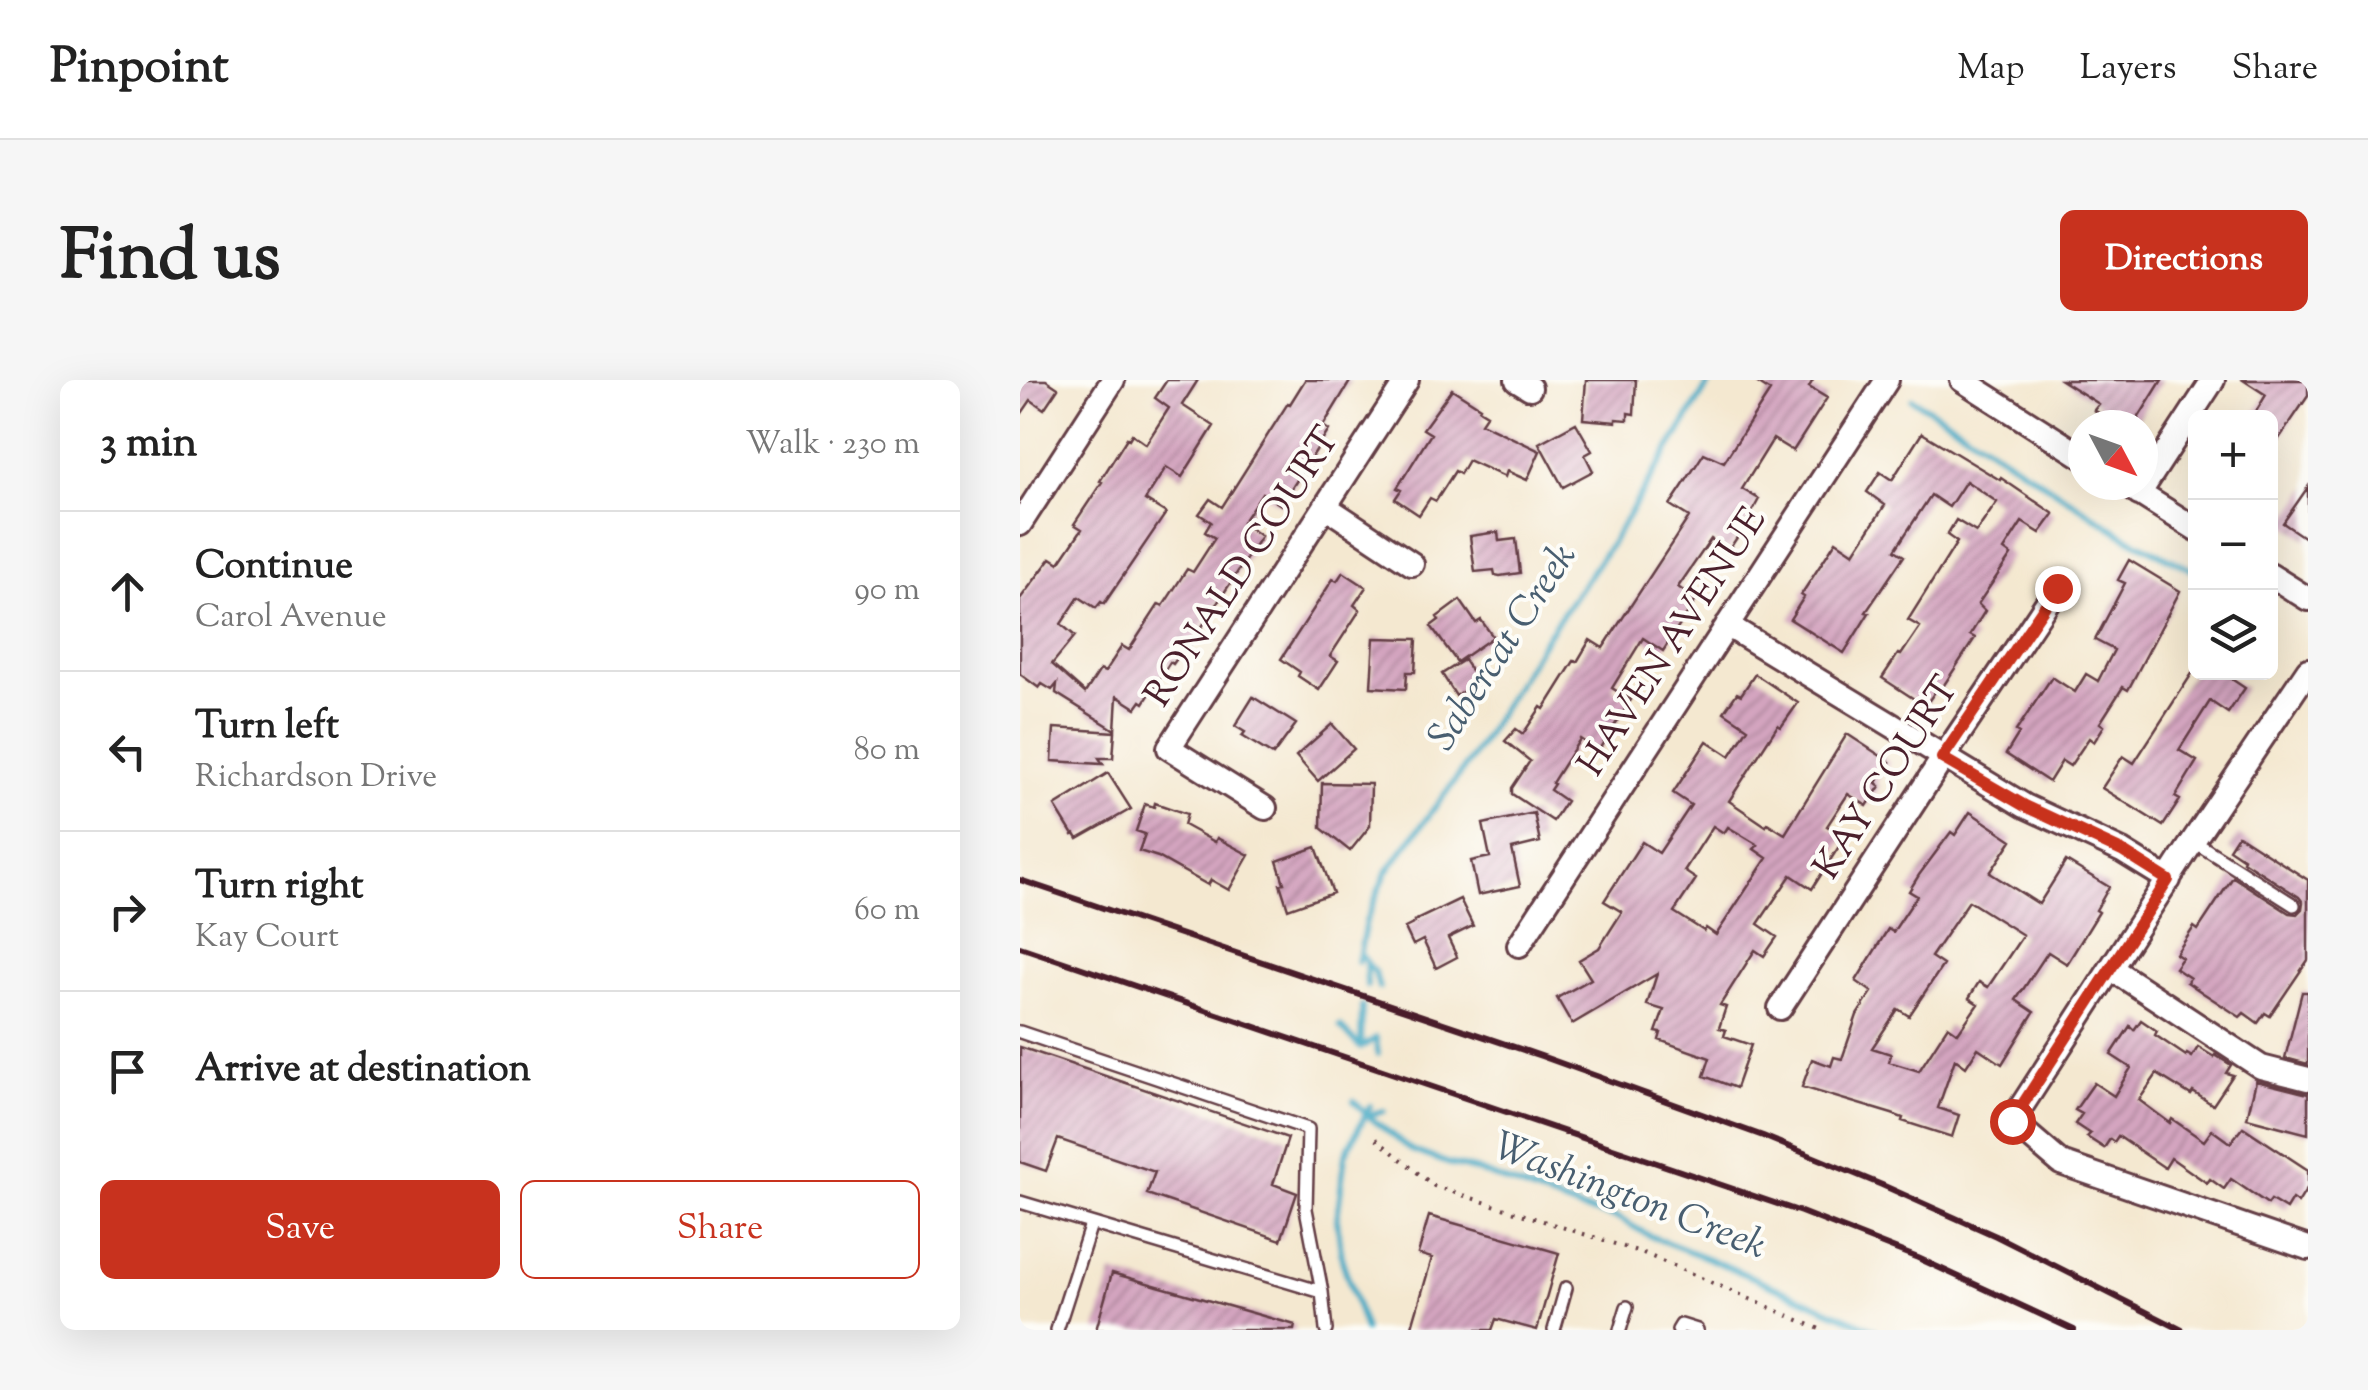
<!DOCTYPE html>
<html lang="en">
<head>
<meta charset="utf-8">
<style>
	body { margin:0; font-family:"Sorts Mill Goudy",serif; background:#f6f6f6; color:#222 }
	.controls { position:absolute; right:30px; top:30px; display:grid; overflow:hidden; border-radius:15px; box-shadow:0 10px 40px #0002 }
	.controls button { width:90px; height:90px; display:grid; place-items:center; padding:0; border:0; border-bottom:2px solid #e0e0e0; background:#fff; color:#222; font:50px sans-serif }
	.compass { position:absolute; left:1048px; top:30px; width:90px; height:90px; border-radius:50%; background:#fff; box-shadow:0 10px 40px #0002; rotate:131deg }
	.stop { position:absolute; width:30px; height:30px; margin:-22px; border:8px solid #c8321e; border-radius:50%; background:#fff }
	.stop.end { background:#c8321e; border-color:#fff; box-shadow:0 2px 10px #0008 }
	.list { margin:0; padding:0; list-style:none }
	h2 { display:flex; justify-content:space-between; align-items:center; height:130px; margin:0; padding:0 40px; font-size:42px }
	h2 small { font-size:32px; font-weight:400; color:#767676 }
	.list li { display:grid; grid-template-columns:65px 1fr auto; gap:30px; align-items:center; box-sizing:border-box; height:160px; padding:0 40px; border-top:2px solid #e0e0e0 }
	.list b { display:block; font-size:38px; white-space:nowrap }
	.list p { margin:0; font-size:32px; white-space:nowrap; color:#767676 }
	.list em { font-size:32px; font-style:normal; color:#767676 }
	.actions { display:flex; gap:20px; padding:30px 40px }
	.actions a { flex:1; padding:22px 0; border:2px solid #c8321e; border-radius:15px; text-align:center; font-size:35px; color:#c8321e }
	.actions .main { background:#c8321e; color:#fff }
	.icon { flex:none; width:55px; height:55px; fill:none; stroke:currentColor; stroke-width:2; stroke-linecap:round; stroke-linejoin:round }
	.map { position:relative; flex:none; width:1288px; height:950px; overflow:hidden; border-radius:15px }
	header { display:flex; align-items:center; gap:60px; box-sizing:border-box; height:140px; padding:0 50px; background:#fff; border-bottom:2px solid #e0e0e0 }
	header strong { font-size:48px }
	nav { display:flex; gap:55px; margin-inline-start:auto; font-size:35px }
	.intro { display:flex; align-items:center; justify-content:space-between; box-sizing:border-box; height:240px; padding:0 60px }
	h1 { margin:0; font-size:70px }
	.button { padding:25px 45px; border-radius:15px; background:#c8321e; color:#fff; font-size:35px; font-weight:700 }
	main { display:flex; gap:60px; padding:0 60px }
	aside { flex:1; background:#fff; border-radius:15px; box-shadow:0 10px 40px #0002 }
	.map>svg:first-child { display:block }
</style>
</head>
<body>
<header>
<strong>Pinpoint</strong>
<nav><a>Map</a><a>Layers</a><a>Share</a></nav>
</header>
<div class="intro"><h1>Find us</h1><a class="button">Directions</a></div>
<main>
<aside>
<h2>3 min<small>Walk · 230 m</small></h2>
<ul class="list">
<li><svg class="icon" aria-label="ahead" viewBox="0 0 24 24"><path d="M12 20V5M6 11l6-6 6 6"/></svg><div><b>Continue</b><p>Carol Avenue</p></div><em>90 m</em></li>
<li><svg class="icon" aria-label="left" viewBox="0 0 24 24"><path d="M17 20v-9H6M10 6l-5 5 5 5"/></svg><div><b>Turn left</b><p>Richardson Drive</p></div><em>80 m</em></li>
<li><svg class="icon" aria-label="right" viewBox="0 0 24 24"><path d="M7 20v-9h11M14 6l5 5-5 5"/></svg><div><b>Turn right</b><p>Kay Court</p></div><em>60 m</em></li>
<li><svg class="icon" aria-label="arrive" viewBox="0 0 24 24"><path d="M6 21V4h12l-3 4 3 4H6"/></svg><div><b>Arrive at destination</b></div></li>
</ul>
<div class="actions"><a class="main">Save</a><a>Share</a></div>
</aside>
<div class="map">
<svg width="1288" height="950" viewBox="0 0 1288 950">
	<defs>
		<pattern id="building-hatch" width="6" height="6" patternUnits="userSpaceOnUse" patternTransform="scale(2.5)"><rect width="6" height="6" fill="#d4a5c0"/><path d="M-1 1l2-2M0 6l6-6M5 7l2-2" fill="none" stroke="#ae869c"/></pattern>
	</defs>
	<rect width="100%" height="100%" fill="#fdfcf7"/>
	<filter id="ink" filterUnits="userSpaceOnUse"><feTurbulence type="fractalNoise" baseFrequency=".01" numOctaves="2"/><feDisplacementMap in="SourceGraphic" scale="20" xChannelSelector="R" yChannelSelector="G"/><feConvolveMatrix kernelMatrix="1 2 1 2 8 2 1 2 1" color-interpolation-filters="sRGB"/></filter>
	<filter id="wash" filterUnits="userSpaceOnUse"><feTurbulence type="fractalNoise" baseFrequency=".0048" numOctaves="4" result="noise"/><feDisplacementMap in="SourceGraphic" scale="40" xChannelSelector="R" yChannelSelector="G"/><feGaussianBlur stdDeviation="2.25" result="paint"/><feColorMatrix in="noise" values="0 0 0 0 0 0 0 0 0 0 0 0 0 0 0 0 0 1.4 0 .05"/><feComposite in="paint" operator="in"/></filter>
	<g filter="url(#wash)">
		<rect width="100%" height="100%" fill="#f4e8d0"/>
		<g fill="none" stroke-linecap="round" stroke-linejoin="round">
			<!-- stream -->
			<path stroke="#46aac5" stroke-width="6" d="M892,19L921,36L1106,157L1176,192
				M341,575L355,593L359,608
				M338,582L346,541L366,493L451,379L521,265L592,162L691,0
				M346,584L347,606
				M320,646L340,667
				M342,667L356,658L358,674
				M341,668L342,626
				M334,721L347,735L391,770L427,783L458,791L563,830L598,838L630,856L692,880L855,950
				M348,735L364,731
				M345,950L322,880L317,839L325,775L350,726"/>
		</g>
		<g id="blocks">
			<!-- building -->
			<path fill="url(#building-hatch)" fill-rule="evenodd" d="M0,0H26L38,8L24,29L11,20L0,36Z
				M147,0H178L162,25L194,46L162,97L146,87L125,120L146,133L84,224L81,222L76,228L59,217L41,244L55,256L32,284L65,313L80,290L85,292L102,266L109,270L139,224L143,226L167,189L173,192L195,158L185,152L191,142L179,134L190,119L202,127L268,23L270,24L285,0H331L303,46L309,50L261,125L242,113L222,143L241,156L161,279L158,277L153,284L150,282L124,323L121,321L116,328L97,316L95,350L36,313L37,304L32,310L22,304L19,308L0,294V219L31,178L39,183L62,149L54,144L82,102L80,101L107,58L109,59L112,54L126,64L149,28L135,18Z
				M566,0H616L614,34L608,33V40L596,39V42L563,39Z
				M733,0H793L789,7L807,18L773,71L753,59L722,109L739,119L724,147L708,171L691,159L658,207L676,220L643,271L623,258L592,308L611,320L578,371L560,359L532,403L534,404L530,410L546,421L533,441L492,414V408L510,381L485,361L496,349L503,354L521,327L524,329L554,281L557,282L570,260L583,268L669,137L650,125L662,107L684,73L704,82L750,11Z
				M1041,0H1142L1114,45H1097L1074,30L1079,24Z
				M1223,0H1288V16L1250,72V38H1232L1246,15Z
				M432,9L460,27L459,29L467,34L461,43L520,71L507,100L487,91L485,97L448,80L440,94L435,91L416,121L410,118L399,135L375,119L381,110L377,108L411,54L403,49Z
				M556,43L572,71L565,75L573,91L543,107L519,63Z
				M902,53L980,100L981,98L1034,134L1020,153L1002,142L984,170L991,175L958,224L965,231L950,255L955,258L922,308L919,306L905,326L862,298L878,274L881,275L900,247L888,240L937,162L927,155L936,140L956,152L977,122L946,101L929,127L911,115L875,170L884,176L846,232L849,233L824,273L770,239L784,217L781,215L816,161L834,173L865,125L847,112L860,92L872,100Z
				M1288,107V160L1263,143Z
				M478,152L479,161L496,159L500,193L480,196L475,195L474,190L455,192L450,156Z
				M1109,180L1160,211L1108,310L1103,307L1080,343L1084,346L1074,362L1069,358L1050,386L1042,381L1029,402L986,374L999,353L996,351L1032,297L1055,312L1066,294L1078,301L1094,270L1075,260L1105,203L1098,200Z
				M323,192L346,207L334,225L340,230L310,276L318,281L299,310L278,296L280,292L261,279L313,199L317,201Z
				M440,220L456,243L461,240L473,257L437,282L411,246L419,240L417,237Z
				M354,258L397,259L395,292H387L386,309L351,307Z
				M444,280L458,301L436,316L422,294Z
				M1173,292H1201L1225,308L1208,333L1190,321L1159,370L1177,381L1155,417L1160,420L1143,446L1082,408L1103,376L1114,383Z
				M735,294L778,323L761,347L758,345L709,421L746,446L747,443L765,454L827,354L870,382L856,403L860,406L847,426L828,414L807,446L825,457L792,509L771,495L738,544L757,557L744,576L735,570L700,625L706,627L699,648L706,650L704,656L731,665L716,708L684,696L690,678L639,660L641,653L636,652L644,630L627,625L637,594L552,644L537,618L571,599L559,580L579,568L602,532L584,521L622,462L639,473L671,425L653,413L687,361L710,376L728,348L704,332L717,313L721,315ZM693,446L704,453L708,447L738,465L734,469L747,478L696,555L686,548L684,551L654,532L676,499L664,491Z
				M233,317L276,344L253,375L222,356L225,352L215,346Z
				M312,344L334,369L298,401L276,376Z
				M34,348L95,352L93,378H79L83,384L32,381Z
				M88,393L111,429L58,459L55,454L53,455L35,426Z
				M302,403L351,404L350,446L330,471L301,448Z
				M135,423L167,434L164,445L195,462L197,458L229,475L209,510L191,500L188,505L138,477L119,471L125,454L116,451L125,424L134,427Z
				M950,432L992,460L970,493L1019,524L1046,481L1089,507L1076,530L1079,532L1047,584L1028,572L996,620L1014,632L982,684L958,668L946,687L935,679L918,728L939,735L932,757L882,741L883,738L872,734L782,707L792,679L811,686L814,677L822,679L837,635L852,612L836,601L868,549L873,552L897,516L889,511L899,495L931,452L935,455ZM949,521L1003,555L968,607L959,602L949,618L958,624L938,653L928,646L899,691L869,682L871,674L852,668L878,629L889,636L923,585L911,577Z
				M514,433L520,462L492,469L500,506L458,515L451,481L470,477L463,444Z
				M1218,455L1288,500V580L1250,636L1245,633L1238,643L1224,633L1220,637L1183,613L1167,602L1170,598L1155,588L1162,578L1156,574L1174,547L1178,550L1213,497L1269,533L1277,534L1282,529L1283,522L1279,517L1223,481L1224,479L1209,469Z
				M296,467L313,513L268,529L260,504L264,503L257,481Z
				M440,519L453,546L428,558L437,577L416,588L403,560L393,565L385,548L395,543L394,541Z
				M1282,612H1288V684L1265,678Z
				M1121,640L1137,651L1135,655L1166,676L1167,674L1172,677L1178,667L1194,677L1195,675L1211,685L1206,693L1213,695L1193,725L1173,712L1171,715L1137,694L1119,720L1150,743L1152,739L1184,761L1192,750L1210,763L1223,747L1288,790V807L1278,823L1272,819L1266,829L1251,820L1248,824L1211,799L1204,809L1190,799L1187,803L1151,778L1145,788L1098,756L1094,762L1090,759L1084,768L1067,757L1070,754L1055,744L1062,734L1055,730L1074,703L1094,716L1111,688L1091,675L1110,646L1114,650Z
				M0,667L268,758L253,804L277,813L261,860L127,814L135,792L38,759L26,791L0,782Z
				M1236,701L1288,714V754L1227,738Z
				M409,836L539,873L517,950L476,939L472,950H391L412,878L398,874Z
				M92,893L275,945L274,950H76Z"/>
		</g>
	</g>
	<g filter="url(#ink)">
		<use href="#blocks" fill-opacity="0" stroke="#643d44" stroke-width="2.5"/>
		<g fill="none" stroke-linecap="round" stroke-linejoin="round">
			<!-- lane casing -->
			<g stroke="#643d44" stroke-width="16">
				<path id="lane" d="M1173,461L1274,525
					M0,652L288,749L286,829L302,912L306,950
					M0,822L302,912
					M37,950L71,844
					M534,950L546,908
					M600,950L607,927
					M658,950L661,945L677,950"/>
			</g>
			<!-- street casing -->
			<g stroke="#643d44" stroke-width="28">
				<path id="street" d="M497,0L510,8
					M942,0L1063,77
					M1106,105L1176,149
					M1119,114L1193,0
					M306,127L392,184
					M0,144L93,0
					M1250,195L1288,219
					M707,245L1005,426L1102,471L1149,500
					M1288,290L1173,461L992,741L1041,783L1288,868
					M245,428L149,368L387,0
					M499,565L867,0
					M1092,589L1241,687L1288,699
					M760,628L923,378L1037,208"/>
			</g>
			<!-- path -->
			<path stroke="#643d44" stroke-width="4" stroke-dasharray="2.5 8" stroke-linecap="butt" d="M356,759L414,806L623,873L802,950"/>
			<!-- lane -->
			<use href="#lane" stroke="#fff" stroke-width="11"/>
			<!-- street -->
			<use href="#street" stroke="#fff" stroke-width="22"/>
			<!-- rail -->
			<path stroke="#4a1f2b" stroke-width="6" d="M0,500L521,676L743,756L862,805L976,856L1162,950
				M0,567L781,832L898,878L1054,950"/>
		</g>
	</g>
	<g fill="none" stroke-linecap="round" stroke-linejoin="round" filter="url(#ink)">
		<!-- route -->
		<path stroke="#c8321e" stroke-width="12" d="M992,741L1148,500L1102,471L1005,426L922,378L1037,208"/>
	</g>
	<g text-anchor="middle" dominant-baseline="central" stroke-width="8" stroke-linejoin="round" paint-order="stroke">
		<!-- street labels -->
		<g font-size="38" fill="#4a1f2b" stroke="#fdfcf7">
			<text transform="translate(224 188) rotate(-57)">RONALD COURT</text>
			<text transform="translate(654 263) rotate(-57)">HAVEN AVENUE</text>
			<text transform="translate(868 399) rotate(-57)">KAY COURT</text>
		</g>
		<!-- water labels -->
		<g font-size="40" font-style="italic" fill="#485e70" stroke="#fdfcf7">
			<text transform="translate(484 268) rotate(-57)">Sabercat Creek</text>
			<text transform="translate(609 818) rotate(21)">Washington Creek</text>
		</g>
	</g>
</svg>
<div class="controls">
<button>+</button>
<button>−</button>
<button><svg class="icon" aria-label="layers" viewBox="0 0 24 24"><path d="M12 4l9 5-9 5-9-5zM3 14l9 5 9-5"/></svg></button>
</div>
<svg class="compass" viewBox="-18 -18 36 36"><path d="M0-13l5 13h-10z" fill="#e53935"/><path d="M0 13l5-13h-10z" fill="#767676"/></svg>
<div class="stop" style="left:992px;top:741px"></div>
<div class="stop end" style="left:1037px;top:208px"></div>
</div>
</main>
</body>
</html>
